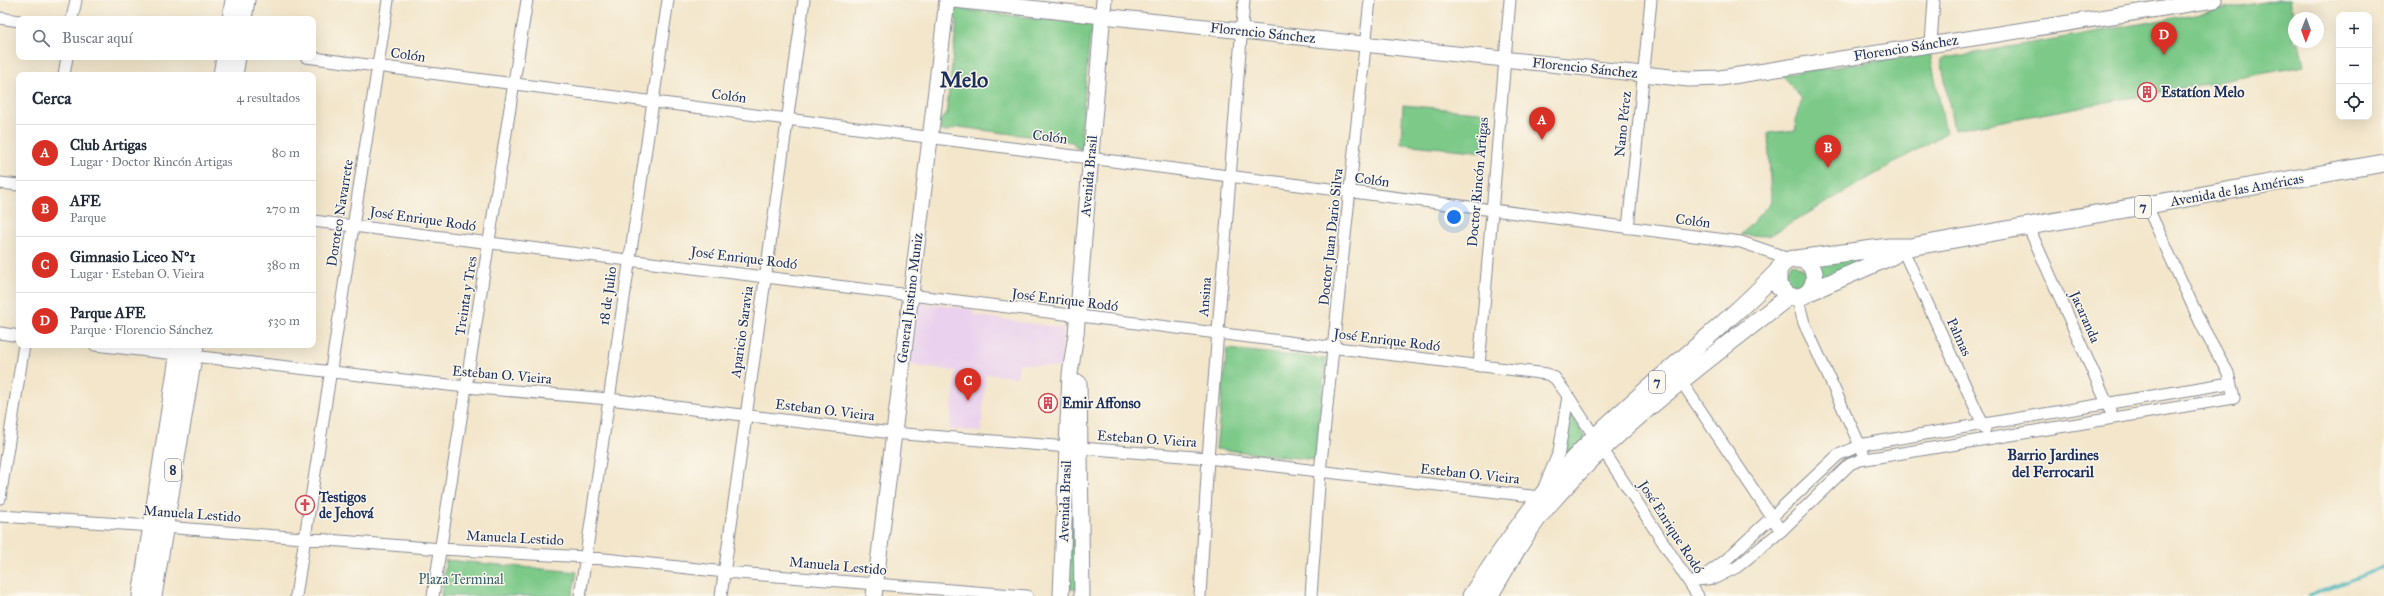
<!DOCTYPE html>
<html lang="es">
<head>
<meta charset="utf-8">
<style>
	body { margin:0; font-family:"IM FELL Great Primer",serif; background:#f6f6f7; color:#1f2937 }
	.controls { position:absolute; right:12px; top:12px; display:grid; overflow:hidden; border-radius:8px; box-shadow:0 4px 16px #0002 }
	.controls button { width:36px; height:36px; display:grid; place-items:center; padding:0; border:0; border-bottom:1px solid #e0e1e3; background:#fff; color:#1f2937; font:20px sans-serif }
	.compass { position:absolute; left:2288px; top:12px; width:36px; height:36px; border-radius:50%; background:#fff; box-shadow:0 4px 16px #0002; rotate:181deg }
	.you { position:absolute; left:1454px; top:217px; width:14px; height:14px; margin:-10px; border:3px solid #fff; border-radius:50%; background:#1a73e8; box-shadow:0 0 0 6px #1a73e833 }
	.badge { display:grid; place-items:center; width:26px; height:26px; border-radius:50%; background:#d93025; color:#fff; font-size:13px; font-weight:700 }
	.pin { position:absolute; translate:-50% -33px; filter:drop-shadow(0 1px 2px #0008) }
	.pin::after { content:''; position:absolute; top:21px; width:14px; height:12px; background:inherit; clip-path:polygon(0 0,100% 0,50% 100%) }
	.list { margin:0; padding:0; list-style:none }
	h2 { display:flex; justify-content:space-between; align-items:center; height:52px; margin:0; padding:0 16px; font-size:17px }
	h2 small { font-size:13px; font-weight:400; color:#747a83 }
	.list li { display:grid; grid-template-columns:26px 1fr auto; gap:12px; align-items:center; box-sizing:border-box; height:56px; padding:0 16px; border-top:1px solid #e0e1e3 }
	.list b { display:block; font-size:15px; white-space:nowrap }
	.list p { margin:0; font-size:13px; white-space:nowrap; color:#747a83 }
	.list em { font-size:13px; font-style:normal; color:#747a83 }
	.icon { flex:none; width:22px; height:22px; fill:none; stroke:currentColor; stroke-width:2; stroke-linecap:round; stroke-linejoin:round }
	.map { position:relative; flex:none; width:2384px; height:596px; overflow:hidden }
	.search { position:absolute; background:#fff; box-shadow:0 4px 16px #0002; left:16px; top:16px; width:300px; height:44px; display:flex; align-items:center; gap:10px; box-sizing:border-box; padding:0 14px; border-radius:8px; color:#747a83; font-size:15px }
	.panel { position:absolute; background:#fff; box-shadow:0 4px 16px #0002; left:16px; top:72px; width:300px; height:276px; border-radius:8px }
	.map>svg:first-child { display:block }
</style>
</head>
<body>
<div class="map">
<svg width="2384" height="596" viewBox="0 0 2384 596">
	<rect width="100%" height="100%" fill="#fbf7ec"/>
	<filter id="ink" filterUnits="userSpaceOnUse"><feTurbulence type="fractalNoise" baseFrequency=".025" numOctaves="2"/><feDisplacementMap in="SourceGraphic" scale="8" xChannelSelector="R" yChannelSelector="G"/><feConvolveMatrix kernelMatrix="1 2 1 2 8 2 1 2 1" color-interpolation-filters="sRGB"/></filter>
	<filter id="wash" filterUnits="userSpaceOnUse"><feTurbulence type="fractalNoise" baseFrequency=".012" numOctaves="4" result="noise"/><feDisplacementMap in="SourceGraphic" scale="16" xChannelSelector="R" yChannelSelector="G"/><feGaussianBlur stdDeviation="0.9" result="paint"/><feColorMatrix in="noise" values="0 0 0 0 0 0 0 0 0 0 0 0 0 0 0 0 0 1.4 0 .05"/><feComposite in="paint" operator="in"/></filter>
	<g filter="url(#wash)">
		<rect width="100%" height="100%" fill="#f3e6cb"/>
		<!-- built -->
		<path fill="#ead1ed" d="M918,303L973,309V315L1063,328L1061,368L1019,363L1017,377L986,374L981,432L950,429L956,371L910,365Z"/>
		<!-- green -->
		<path fill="#7bc988" stroke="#4b7c73" d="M2275,0H2290L2294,19V42H2299L2304,66L1954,130L1941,59Z
			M955,7L963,8L966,10L1086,24L1089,20L1096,22V31L1090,35L1081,133L1085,138L1086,147L1084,149L1076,148L1073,142L959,127L945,132L939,129L940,120L946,116L957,21L953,15Z
			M1930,53L1946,133L1769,236L1741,235L1771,202L1768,133L1796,130L1795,120L1802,99L1782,75Z
			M1403,105L1488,113L1484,152L1401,144Z
			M1889,252L1818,281L1811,262Z
			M1792,263L1809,272L1801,292L1781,284L1780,281Z
			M1227,349L1326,359L1315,460L1216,449Z
			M1571,414L1586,439L1552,478Z
			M1074,460L1077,589H1068Z
			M446,560L577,572L572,596H441Z"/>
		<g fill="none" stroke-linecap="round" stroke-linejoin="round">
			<!-- stream -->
			<path stroke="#43b3ba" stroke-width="3" d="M2309,596L2384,567"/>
		</g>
	</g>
	<g filter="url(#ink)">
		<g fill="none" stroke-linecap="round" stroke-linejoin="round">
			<!-- street casing -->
			<g stroke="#878a94" stroke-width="13">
				<path id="street" d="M0,18L19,21
					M72,19L76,0
					M1931,43L1934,0
					M306,57L1741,242L1779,255L1788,260
					M64,75L67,57
					M0,183L19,185
					M313,221L1547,374L1555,378L1568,396L1698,596
					M1628,228L1651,0
					M2029,228L2110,410
					M1902,248L1985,429
					M1797,297L1804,323L1863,452
					M0,333L19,336
					M95,345L466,387L609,399L892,433L1208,458L1539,497L1544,500
					M1479,366L1510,0
					M1681,381L1781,531
					M1545,485L1559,452L1568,396
					M0,498L24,345
					M0,516L152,526L441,549L586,557L725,572L1027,596
					M1700,579L1726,560L1838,455L1864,444L2230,383
					M1697,580L1715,578L1737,567L1781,531L1850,464L1860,460L2234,398L2228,373L2202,326L2147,206
					M296,596L388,0
					M433,596L527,0
					M580,596L668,0
					M721,596L804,0
					M1200,596L1208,458L1244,0
					M1311,596L1320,472L1370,0"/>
			</g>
			<!-- secondary casing -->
			<g stroke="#878a94" stroke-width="17">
				<path id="secondary" d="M954,0L1689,79L1720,78L2214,0
					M1079,383L1082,596
					M874,596L947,0
					M1061,596L1070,374L1076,334L1104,0"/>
			</g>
			<!-- primary casing -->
			<g stroke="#878a94" stroke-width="19">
				<path id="primary" d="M231,19L234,0
					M243,19L246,0
					M222,75L225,57
					M234,75L237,57
					M1796,259L1889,247H1910L2384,163
					M1807,293L1892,256L1901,249
					M141,596L180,345
					M153,596L195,345
					M1471,596C1509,539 1546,483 1596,436C1655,379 1721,330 1778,271
					M1489,596C1508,565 1526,530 1551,502C1620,423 1707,361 1789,296C1819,304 1824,258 1795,259C1787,259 1781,264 1778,271V286L1789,296"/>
			</g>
			<!-- street -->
			<use href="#street" stroke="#fff" stroke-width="11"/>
			<!-- secondary -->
			<use href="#secondary" stroke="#fff" stroke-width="15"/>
			<!-- primary -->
			<use href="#primary" stroke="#fff" stroke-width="17"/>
		</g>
	</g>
	<!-- icons -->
	<defs>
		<g id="building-ring" transform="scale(1)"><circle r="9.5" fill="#fbf7ec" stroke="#d1495b" stroke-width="1.5"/><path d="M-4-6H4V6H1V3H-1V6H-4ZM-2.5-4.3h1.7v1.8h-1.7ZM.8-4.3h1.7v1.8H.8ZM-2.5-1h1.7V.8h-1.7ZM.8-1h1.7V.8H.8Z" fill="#d1495b"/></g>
		<g id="church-ring" transform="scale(1)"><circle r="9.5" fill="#fbf7ec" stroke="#d1495b" stroke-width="1.5"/><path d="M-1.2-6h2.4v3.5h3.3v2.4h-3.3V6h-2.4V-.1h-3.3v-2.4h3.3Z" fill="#d1495b"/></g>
	</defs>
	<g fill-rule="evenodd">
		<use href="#building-ring" x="2147" y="92"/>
		<use href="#building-ring" x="1048" y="403"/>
		<use href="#church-ring" x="305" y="505"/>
	</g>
	<g text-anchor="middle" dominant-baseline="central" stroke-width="3" stroke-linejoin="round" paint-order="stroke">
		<!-- shield labels -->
		<g fill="#fbf7ec" stroke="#5e6b89" stroke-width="1">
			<rect x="2135" y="196" width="16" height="22" rx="3"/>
			<rect x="1649" y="371" width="16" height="22" rx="3"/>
			<rect x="165" y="459" width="16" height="22" rx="3"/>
		</g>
		<g font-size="13" font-weight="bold" fill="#1b2f5e">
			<text x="2143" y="207">7</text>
			<text x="1657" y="382">7</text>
			<text x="173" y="470">8</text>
		</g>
		<!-- street labels -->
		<g font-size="14" fill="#1b2f5e" stroke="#fbf7ec">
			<text transform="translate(1263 33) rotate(6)">Florencio Sánchez</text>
			<text transform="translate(1906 48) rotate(-9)">Florencio Sánchez</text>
			<text transform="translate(408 55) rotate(8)">Colón</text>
			<text transform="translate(1585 68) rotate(6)">Florencio Sánchez</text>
			<text transform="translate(729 96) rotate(7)">Colón</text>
			<text transform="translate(1623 124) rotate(-84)">Nano Pérez</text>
			<text transform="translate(1050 137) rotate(7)">Colón</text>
			<text transform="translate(1089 176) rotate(-85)">Avenida Brasil</text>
			<text transform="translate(1372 180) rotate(8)">Colón</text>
			<text transform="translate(1478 182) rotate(-85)">Doctor Rincón Artigas</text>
			<text transform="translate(2237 190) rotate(-10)">Avenida de las Américas</text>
			<text transform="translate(340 213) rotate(-81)">Doroteo Navarrete</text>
			<text transform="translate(423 219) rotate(8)">José Enrique Rodó</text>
			<text transform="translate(1693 221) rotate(7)">Colón</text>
			<text transform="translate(1331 237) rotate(-84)">Doctor Juan Dario Silva</text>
			<text transform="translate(744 258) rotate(7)">José Enrique Rodó</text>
			<text transform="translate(466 296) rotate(-81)">Treinta y Tres</text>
			<text transform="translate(608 296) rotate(-82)">18 de Julio</text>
			<text transform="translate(1205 297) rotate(-86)">Ansina</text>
			<text transform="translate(910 298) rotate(-83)">General Justino Muniz</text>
			<text transform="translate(1065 300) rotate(7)">José Enrique Rodó</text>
			<text transform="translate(2085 317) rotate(66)">Jacaranda</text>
			<text transform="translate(742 332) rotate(-82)">Aparicio Saravia</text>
			<text transform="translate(1959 337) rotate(65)">Palmas</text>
			<text transform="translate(1387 340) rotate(7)">José Enrique Rodó</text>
			<text transform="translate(502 375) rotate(5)">Esteban O. Vieira</text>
			<text transform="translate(825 410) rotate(7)">Esteban O. Vieira</text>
			<text transform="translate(1147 439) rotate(4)">Esteban O. Vieira</text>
			<text transform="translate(1470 474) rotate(6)">Esteban O. Vieira</text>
			<text transform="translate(1065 501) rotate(-88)">Avenida Brasil</text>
			<text transform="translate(192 514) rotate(4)">Manuela Lestido</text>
			<text transform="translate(1671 527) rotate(57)">José Enrique Rodó</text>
			<text transform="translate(515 538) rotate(3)">Manuela Lestido</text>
			<text transform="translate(838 566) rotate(5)">Manuela Lestido</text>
		</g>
		<!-- poi labels -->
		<g font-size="14" font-weight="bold" fill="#1b2f5e" stroke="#fbf7ec" text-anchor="start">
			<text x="2161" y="92">Estatíon Melo</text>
			<text x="1062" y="403">Emir Affonso</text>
			<text x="319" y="497">Testigos<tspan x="319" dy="16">de Jehová</tspan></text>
		</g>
		<!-- park labels -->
		<g font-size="14" fill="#385d6b" stroke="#fbf7ec">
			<text x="461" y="579">Plaza Terminal</text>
		</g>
		<!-- neighbourhood labels -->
		<g font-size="15" font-weight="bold" fill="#1b2f5e" stroke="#fbf7ec">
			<text x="2053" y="455">Barrio Jardines<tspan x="2053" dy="17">del Ferrocaril</tspan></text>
		</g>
		<!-- town labels -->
		<g font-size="22" font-weight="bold" fill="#1b2f5e" stroke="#fbf7ec">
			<text x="964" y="79">Melo</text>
		</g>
	</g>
</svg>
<div class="controls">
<button>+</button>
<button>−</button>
<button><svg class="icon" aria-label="locate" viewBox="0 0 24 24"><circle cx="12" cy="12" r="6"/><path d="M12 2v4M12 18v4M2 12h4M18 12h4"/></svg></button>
</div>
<svg class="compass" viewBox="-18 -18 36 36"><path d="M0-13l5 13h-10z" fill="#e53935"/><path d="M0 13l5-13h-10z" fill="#747a83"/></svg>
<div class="you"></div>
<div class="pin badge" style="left:1542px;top:140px">A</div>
<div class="pin badge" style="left:1828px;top:168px">B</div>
<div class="pin badge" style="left:968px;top:401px">C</div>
<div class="pin badge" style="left:2164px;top:55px">D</div>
<div class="search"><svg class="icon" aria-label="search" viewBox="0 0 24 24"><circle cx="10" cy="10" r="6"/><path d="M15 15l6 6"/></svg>Buscar aquí</div>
<section class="panel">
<h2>Cerca<small>4 resultados</small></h2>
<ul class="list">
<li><span class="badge">A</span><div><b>Club Artigas</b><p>Lugar · Doctor Rincón Artigas</p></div><em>80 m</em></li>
<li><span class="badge">B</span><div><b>AFE</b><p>Parque</p></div><em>270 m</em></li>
<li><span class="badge">C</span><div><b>Gimnasio Liceo Nº1</b><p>Lugar · Esteban O. Vieira</p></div><em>380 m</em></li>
<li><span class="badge">D</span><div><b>Parque AFE</b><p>Parque · Florencio Sánchez</p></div><em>530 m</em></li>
</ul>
</section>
</div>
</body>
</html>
